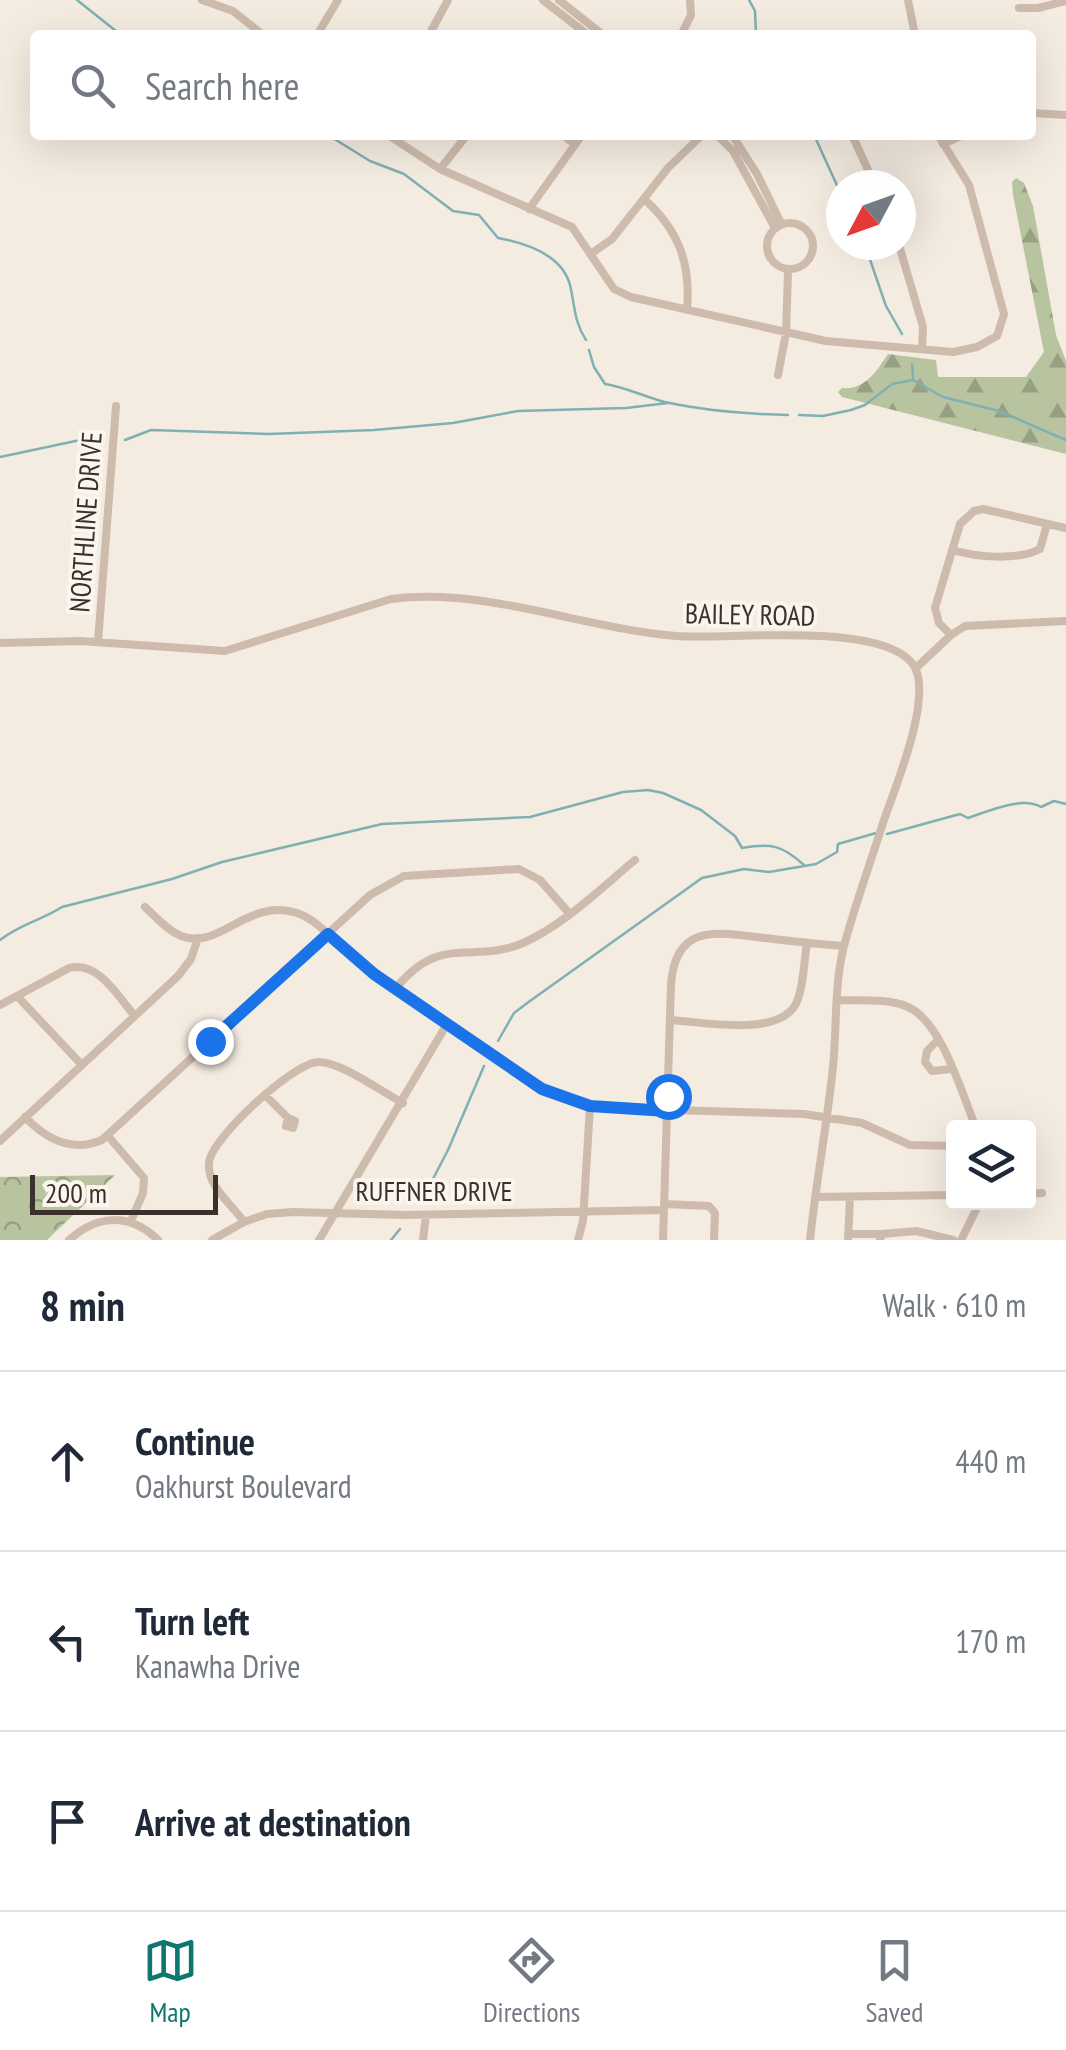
<!DOCTYPE html>
<html lang="en">
<head>
<meta charset="utf-8">
<style>
	body { margin:0; font-family:"PT Sans Narrow",sans-serif; background:#f2f2f3; color:#1f2937 }
	.controls { position:absolute; right:30px; bottom:30px; display:grid; overflow:hidden; border-radius:10px; box-shadow:0 10px 40px #0002 }
	.controls button { width:90px; height:90px; display:grid; place-items:center; padding:0; border:0; border-bottom:2px solid #e0e1e3; background:#fff; color:#1f2937; font:50px sans-serif }
	.compass { position:absolute; left:826px; top:170px; width:90px; height:90px; border-radius:50%; background:#fff; box-shadow:0 10px 40px #0002; rotate:229deg }
	.scale { position:absolute; left:30px; bottom:25px; width:188px; box-sizing:border-box; padding-left:10px; border:5px solid #3b302b; border-top:0; font-size:28px; line-height:35px; white-space:nowrap; color:#3b302b; -webkit-text-stroke:8px #fbf5ee; paint-order:stroke }
	.stop { position:absolute; width:30px; height:30px; margin:-22px; border:8px solid #1a73e8; border-radius:50%; background:#fff }
	.stop.end { background:#1a73e8; border-color:#fff; box-shadow:0 2px 10px #0008 }
	.list { margin:0; padding:0; list-style:none }
	h2 { display:flex; justify-content:space-between; align-items:center; height:130px; margin:0; padding:0 40px; font-size:42px }
	h2 small { font-size:32px; font-weight:400; color:#747a83 }
	.list li { display:grid; grid-template-columns:65px 1fr auto; gap:30px; align-items:center; box-sizing:border-box; height:180px; padding:0 40px; border-top:2px solid #e0e1e3 }
	.list b { display:block; font-size:38px; white-space:nowrap }
	.list p { margin:0; font-size:32px; white-space:nowrap; color:#747a83 }
	.list em { font-size:32px; font-style:normal; color:#747a83 }
	.icon { flex:none; width:55px; height:55px; fill:none; stroke:currentColor; stroke-width:2; stroke-linecap:round; stroke-linejoin:round }
	.map { position:relative; flex:none; width:1066px; height:1240px; overflow:hidden }
	.search { position:absolute; background:#fff; box-shadow:0 10px 40px #0002; left:30px; right:30px; top:30px; height:110px; display:flex; align-items:center; gap:25px; box-sizing:border-box; padding:0 35px; border-radius:10px; color:#747a83; font-size:38px }
	.sheet { height:670px; background:#fff }
	nav { display:flex; justify-content:space-around; align-items:center; box-sizing:border-box; height:140px; border-top:2px solid #e0e1e3; background:#fff; font-size:28px; color:#747a83 }
	nav a { display:grid; justify-items:center; gap:5px }
	nav .on { color:#0f766e }
	.map>svg:first-child { display:block }
</style>
</head>
<body>
<div class="map">
<svg width="1066" height="1240" viewBox="0 0 1066 1240">
	<defs>
		<pattern id="forest-firs" width="22" height="20" patternUnits="userSpaceOnUse" patternTransform="scale(2.5)"><rect width="22" height="20" fill="#b8c4a0"/><path d="M5 1l3.5 6h-7zM16 11l3.5 6h-7z" fill="#97a083"/></pattern>
		<pattern id="park-crowns" width="20" height="18" patternUnits="userSpaceOnUse" patternTransform="scale(2.5)"><rect width="20" height="18" fill="#b8c4a0"/><path d="M2 6a3 3 0 1 1 6 0M12 15a3 3 0 1 1 6 0" fill="none" stroke="#97a083"/></pattern>
	</defs>
	<rect width="100%" height="100%" fill="#f4ebe1"/>
	<!-- forest -->
	<path fill="url(#forest-firs)" d="M1016,178L1024,183L1033,206L1056,335L1066,361V454L842,397L838,392L842,388C865,390 876,372 888,354L936,360L938,377H1026L1044,352L1013,195L1012,182Z"/>
	<!-- park -->
	<path fill="url(#park-crowns)" d="M115,1175L47,1240H0V1177Z"/>
	<g fill="none" stroke-linecap="round" stroke-linejoin="round">
		<!-- stream -->
		<path stroke="#7fb0b2" stroke-width="2.5" d="M77,0L121,35
			M749,0L755,11L756,35
			M328,135L370,161L404,174L453,211L479,215L498,238C525,243 562,255 570,285C575,306 574,322 586,340
			M814,135L841,194
			M865,245L886,306L902,334
			M589,350L594,367L605,384C625,387 645,397 665,402C706,411 746,414 788,415
			M912,364L913,378
			M799,415L823,416L851,410L865,405L892,384L913,380L943,397L999,411L1066,440
			M125,440L151,430L269,434L374,430L453,423L518,411L626,408L668,403
			M0,457L85,439L104,442
			M887,834L960,814L968,818C989,811 1021,796 1041,807L1054,801L1066,804
			M0,940C20,924 42,920 62,907L172,879L222,862L382,824L530,817L623,792L648,790L663,793L701,810L735,836L742,848C771,843 782,845 804,865
			M498,1041L514,1013L530,1001L702,878L744,869L769,872L816,864L837,852L838,844L876,833
			M422,1200L448,1150L484,1066
			M391,1240L400,1229"/>
		<!-- minor -->
		<path stroke="#cdbbac" stroke-width="8" d="M202,0L233,11L263,35
			M543,0L588,35
			M559,0L603,35
			M908,0L915,35
			M1019,8H1038L1066,1
			M317,35L338,0
			M429,35L448,0
			M681,35L691,15L690,0
			M1031,113L1066,115
			M388,135L440,169L572,227L614,289L631,297L826,341L953,352L977,347L997,336L1004,314L969,185L938,135
			M563,135L574,144
			M717,135L733,151L775,228
			M732,135L757,174L781,223
			M852,135L875,185
			M943,144L963,135
			M440,169L467,135
			M644,199C679,230 691,264 687,310
			M529,209L582,135
			M767 246a23 23 0 1 1 46 0a23 23 0 1 1-46 0Z
			M899,245L923,327L922,349
			M592,253L612,239L668,168L702,135
			M778,375L786,333L788,272
			M952,550C977,557 1017,561 1040,549L1047,524
			M951,635L939,623L935,608L960,524L974,511L983,509L1066,528
			M98,642L116,406
			M0,643L80,641L225,651L391,599C486,587 581,628 676,636C729,640 878,621 912,663C936,692 894,790 883,823C870,864 855,905 844,946C834,985 837,1027 833,1067C827,1125 816,1182 810,1240
			M916,668L951,635L965,626L1066,621
			M145,907C156,917 167,930 181,936C219,951 248,897 297,913C322,922 336,945 357,961C387,984 420,1005 451,1026C500,1060 545,1099 605,1108L804,1114L862,1123L910,1145L954,1146
			M396,988C442,932 472,965 523,943C564,925 601,888 635,860
			M17,996L81,1064
			M838,1000C859,1001 888,998 908,1007C942,1022 962,1094 976,1128
			M0,1005L69,968C98,960 118,997 135,1016
			M671,1020C704,1022 785,1039 798,999C804,982 804,961 807,943
			M938,1040L927,1051L925,1062L932,1071L951,1069
			M266,1096L288,1118L286,1126L293,1128L295,1121L288,1118
			M25,1117C46,1139 71,1153 102,1140L370,895L404,876L519,869L540,880L568,912
			M108,1136L144,1178L143,1193L131,1221
			M0,1141L178,976L191,959L198,938
			M1028,1194L1042,1193
			M815,1197L954,1195
			M664,1204L709,1206L715,1213L714,1240
			M244,1222C232,1204 207,1187 209,1163C210,1139 295,1061 319,1062C341,1062 382,1092 403,1103
			M848,1234H882L880,1240
			M882,1234L916,1231L953,1240
			M69,1240C98,1214 130,1213 158,1240
			M212,1240L244,1222L267,1214L293,1212L405,1215L663,1210
			M319,1240L447,1024
			M423,1240L426,1215
			M578,1240L583,1221L590,1106
			M663,1240L671,984C676,921 719,933 765,938C792,941 818,944 844,946
			M848,1240L850,1198
			M961,1240L980,1202"/>
	</g>
	<g fill="none" stroke-linecap="round" stroke-linejoin="round">
		<!-- route -->
		<path stroke="#1a73e8" stroke-width="12" d="M210,1041L328,934L374,974L542,1089L590,1106L667,1111L668,1096"/>
	</g>
	<g text-anchor="middle" dominant-baseline="central" stroke-width="8" stroke-linejoin="round" paint-order="stroke">
		<!-- street labels -->
		<g font-size="28" fill="#3b302b" stroke="#fbf5ee">
			<text transform="translate(85 522) rotate(-86)">NORTHLINE DRIVE</text>
			<text transform="translate(750 614) rotate(1)">BAILEY ROAD</text>
			<text x="434" y="1190">RUFFNER DRIVE</text>
		</g>
	</g>
</svg>
<div class="controls">
<button><svg class="icon" aria-label="layers" viewBox="0 0 24 24"><path d="M12 4l9 5-9 5-9-5zM3 14l9 5 9-5"/></svg></button>
</div>
<svg class="compass" viewBox="-18 -18 36 36"><path d="M0-13l5 13h-10z" fill="#e53935"/><path d="M0 13l5-13h-10z" fill="#747a83"/></svg>
<div class="scale">200 m</div>
<div class="stop" style="left:668px;top:1096px"></div>
<div class="stop end" style="left:210px;top:1041px"></div>
<div class="search"><svg class="icon" aria-label="search" viewBox="0 0 24 24"><circle cx="10" cy="10" r="6"/><path d="M15 15l6 6"/></svg>Search here</div>
</div>
<section class="sheet">
<h2>8 min<small>Walk · 610 m</small></h2>
<ul class="list">
<li><svg class="icon" aria-label="ahead" viewBox="0 0 24 24"><path d="M12 20V5M6 11l6-6 6 6"/></svg><div><b>Continue</b><p>Oakhurst Boulevard</p></div><em>440 m</em></li>
<li><svg class="icon" aria-label="left" viewBox="0 0 24 24"><path d="M17 20v-9H6M10 6l-5 5 5 5"/></svg><div><b>Turn left</b><p>Kanawha Drive</p></div><em>170 m</em></li>
<li><svg class="icon" aria-label="arrive" viewBox="0 0 24 24"><path d="M6 21V4h12l-3 4 3 4H6"/></svg><div><b>Arrive at destination</b></div></li>
</ul>
</section>
<nav>
<a class="on"><svg class="icon" aria-label="map" viewBox="0 0 24 24"><path d="M3 6l6-2 6 2 6-2v14l-6 2-6-2-6 2zM9 4v14M15 6v14"/></svg>Map</a>
<a><svg class="icon" aria-label="directions" viewBox="0 0 24 24"><path d="M12 3l9 9-9 9-9-9zM9 14v-3h6M13 9l2 2-2 2"/></svg>Directions</a>
<a><svg class="icon" aria-label="saved" viewBox="0 0 24 24"><path d="M7 4h10v16l-5-4-5 4z"/></svg>Saved</a>
</nav>
</body>
</html>
